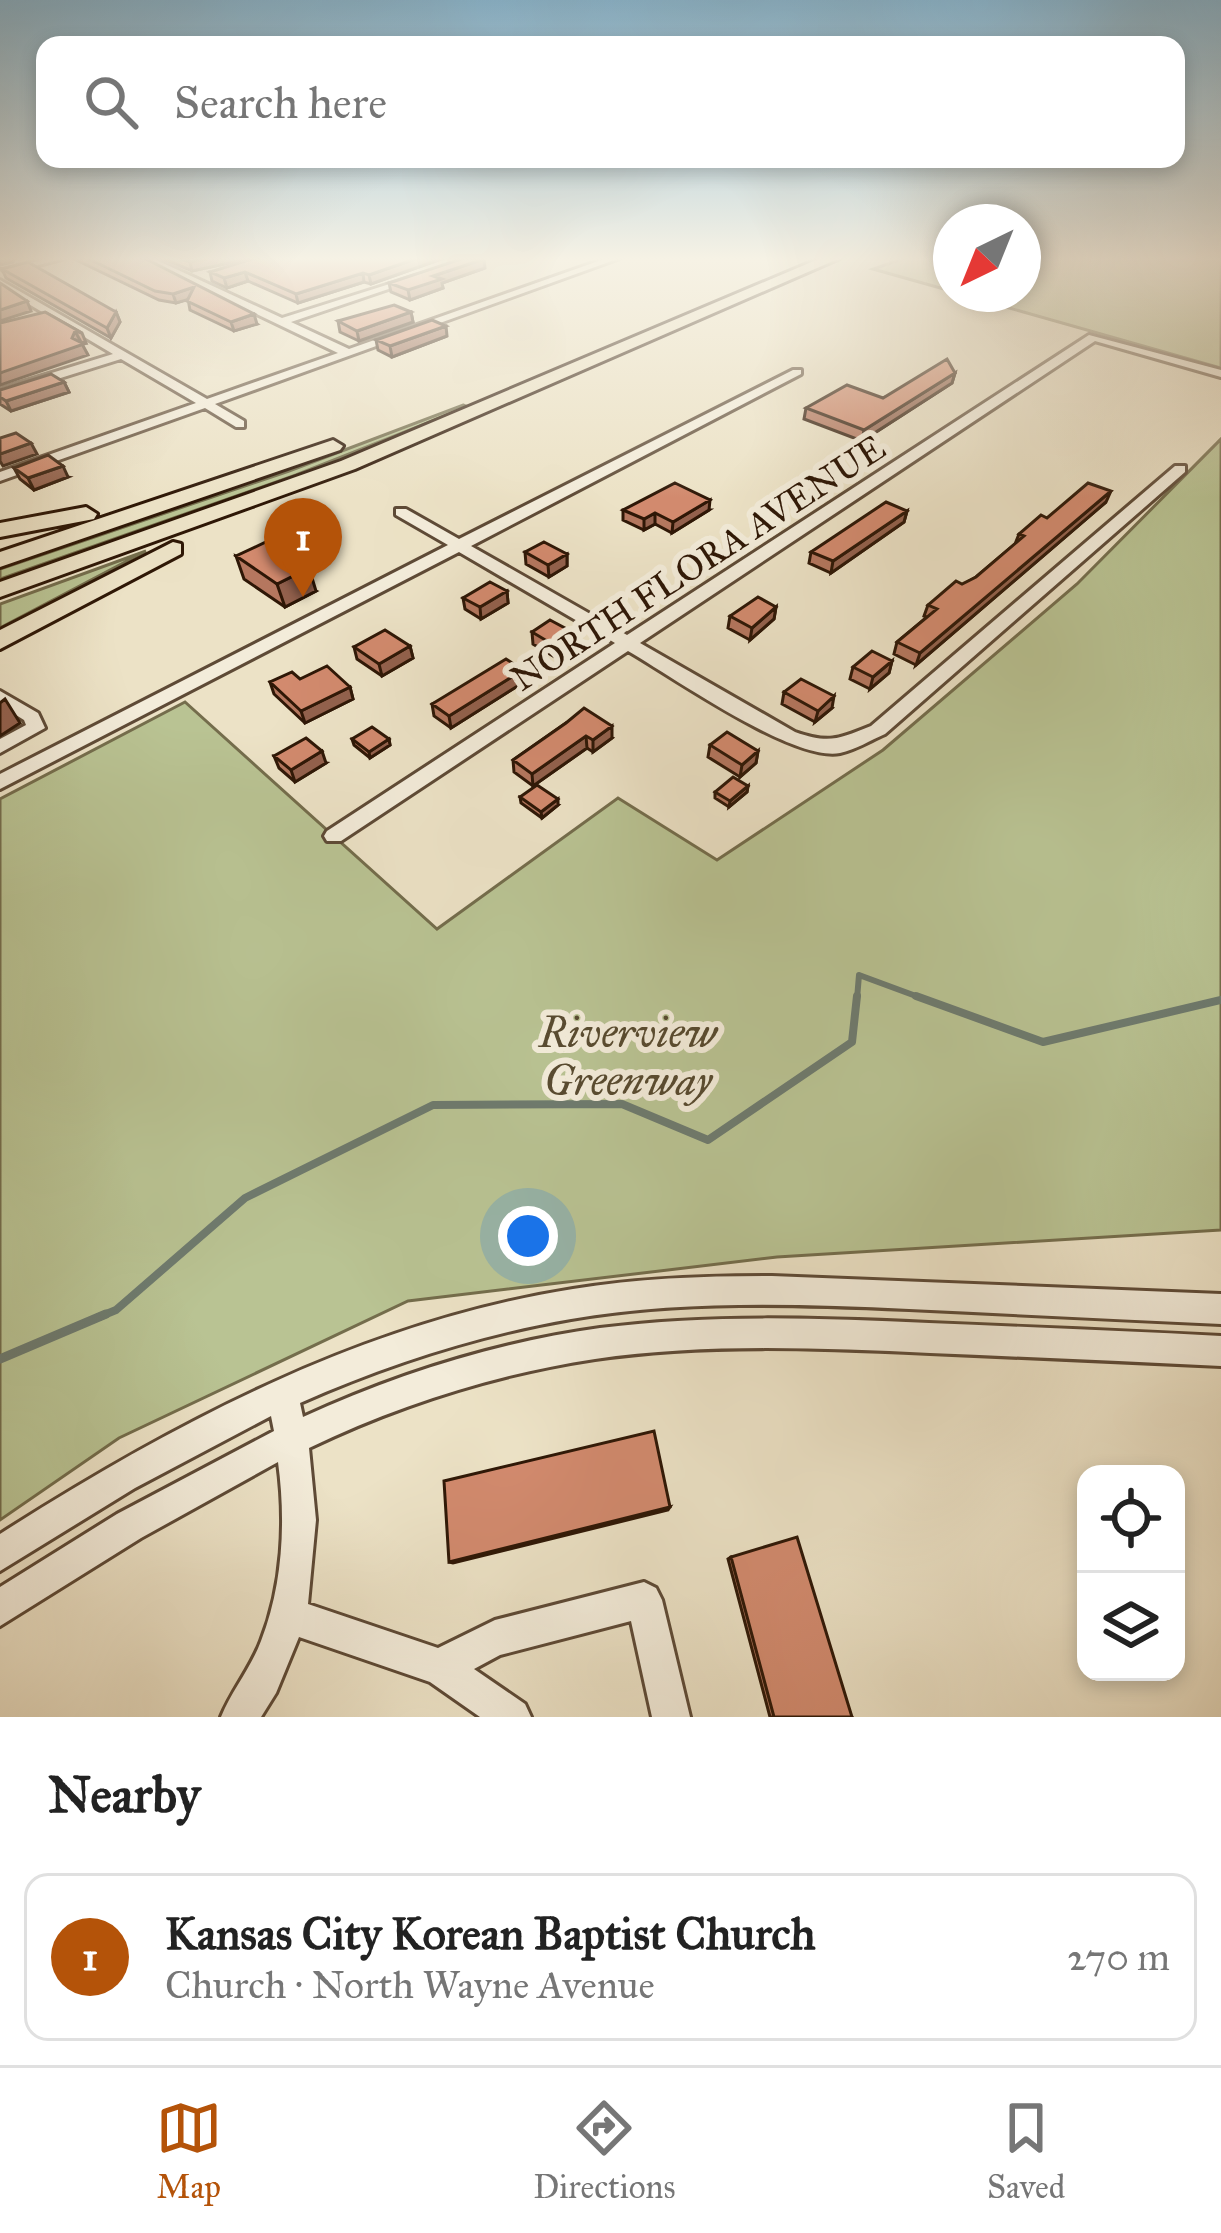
<!DOCTYPE html>
<html lang="en">
<head>
<meta charset="utf-8">
<style>
	body { margin:0; font-family:"IM FELL Great Primer",serif; background:#f6f6f6; color:#222 }
	.controls { position:absolute; right:36px; bottom:36px; display:grid; overflow:hidden; border-radius:24px; box-shadow:0 6px 18px #0003 }
	.controls button { width:108px; height:108px; display:grid; place-items:center; padding:0; border:0; border-bottom:3px solid #e0e0e0; background:#fff; color:#222; font:60px sans-serif }
	.compass { position:absolute; left:933px; top:204px; width:108px; height:108px; border-radius:50%; background:#fff; box-shadow:0 6px 18px #0003; rotate:223deg }
	.you { position:absolute; left:528px; top:1236px; width:42px; height:42px; margin:-30px; border:9px solid #fff; border-radius:50%; background:#1a73e8; box-shadow:0 0 0 18px #1a73e833 }
	.badge { display:grid; place-items:center; width:78px; height:78px; border-radius:50%; background:#b45309; color:#fff; font-size:39px; font-weight:700 }
	.pin { position:absolute; translate:-50% -99px; filter:drop-shadow(0 3px 6px #0008) }
	.pin::after { content:''; position:absolute; top:63px; width:42px; height:36px; background:inherit; clip-path:polygon(0 0,100% 0,50% 100%) }
	.list { margin:0; padding:0; list-style:none }
	h2 { display:flex; justify-content:space-between; align-items:center; height:156px; margin:0; padding:0 48px; font-size:51px }
	h2 small { font-size:39px; font-weight:400; color:#767676 }
	.list li { display:grid; grid-template-columns:78px 1fr auto; gap:36px; align-items:center; box-sizing:border-box; height:168px; margin:0 24px 24px; padding:0 24px; border:3px solid #e0e0e0; border-radius:24px }
	.list b { display:block; font-size:45px; white-space:nowrap }
	.list p { margin:0; font-size:39px; white-space:nowrap; color:#767676 }
	.list em { font-size:39px; font-style:normal; color:#767676 }
	.icon { flex:none; width:66px; height:66px; fill:none; stroke:currentColor; stroke-width:2; stroke-linecap:round; stroke-linejoin:round }
	.map { position:relative; flex:none; width:1221px; height:1717px; overflow:hidden }
	.search { position:absolute; background:#fff; box-shadow:0 6px 18px #0003; left:36px; right:36px; top:36px; height:132px; display:flex; align-items:center; gap:30px; box-sizing:border-box; padding:0 42px; border-radius:24px; color:#767676; font-size:45px }
	.sheet { height:348px; background:#fff }
	nav { display:flex; justify-content:space-around; align-items:center; box-sizing:border-box; height:168px; border-top:3px solid #e0e0e0; background:#fff; font-size:33px; color:#767676 }
	nav a { display:grid; justify-items:center; gap:6px }
	nav .on { color:#b45309 }
	.map>svg:first-child { display:block }
</style>
</head>
<body>
<div class="map">
<svg width="1221" height="1717" viewBox="0 0 1221 1717">
	<rect width="100%" height="100%" fill="#ece2c6"/>
	<filter id="stains"><feTurbulence type="fractalNoise" baseFrequency=".00167" numOctaves="4"/><feColorMatrix values="0 0 0 0 .2 0 0 0 0 .09 0 0 0 0 .02 0 0 0 .5 -.17"/></filter>
	<radialGradient id="worn" r=".72"><stop offset=".6" stop-color="#630" stop-opacity="0"/><stop offset="1" stop-color="#630" stop-opacity=".3"/></radialGradient>
	<!-- green -->
	<path fill="#b9c393" stroke="#746d4c" stroke-width="3" d="M905,258H951V291L873,269Z
		M1023,258H1221V368L960,294H1023Z
		M463,405L468,407L296,475L0,579V569L289,471Z
		M1221,439V1230L777,1257L408,1301L119,1438L0,1520V799L185,702L437,929L618,798L717,860L883,750L1077,584Z
		M146,551L0,628V604Z"/>
	<g fill="none" stroke-linecap="round" stroke-linejoin="round">
		<!-- stream-far2 -->
		<path stroke="#6e7b6f" stroke-width="6" d="M857,999L859,975L924,999"/>
		<!-- stream-far1 -->
		<path stroke="#6e7b6f" stroke-width="8" d="M916,996L1043,1042L1221,1000
			M99,1317L116,1310L245,1198L433,1105L622,1104L708,1140L852,1042L857,996"/>
		<!-- stream -->
		<path stroke="#6e7b6f" stroke-width="9" d="M0,1359L106,1314"/>
		<!-- minor casing -->
		<g stroke="#5e4a36" stroke-width="6">
			<path id="minor" d="M50,258H65L8,273L3,270Z
				M140,258H152L282,318L418,275V279L291,322L349,349L607,258H620L215,404L244,421V427H236L205,408L0,481V472L196,403L121,359L0,397V389L113,354L0,287V280L207,399L338,353Z
				M1089,335L1221,370V377L1095,341L640,643L795,732C829,744 839,739 871,726L1175,466H1185V472L885,734C871,740 855,750 840,753C793,762 673,677 628,651L341,841H327L324,836L327,831L615,643L459,552L0,789V774L448,545L396,515V509H406L459,539L793,370H801V374L471,546L627,635Z
				M0,691L38,713L45,728L0,753V739L26,725L24,720L0,705Z
				M772,1276L1221,1294V1324C1117,1319 1013,1314 909,1309C797,1304 682,1300 571,1319C478,1335 386,1365 300,1403L303,1417C396,1374 498,1342 600,1328C709,1314 819,1318 929,1323C1026,1327 1124,1331 1221,1336V1366C1124,1361 1027,1357 930,1353C819,1348 706,1343 595,1359C496,1374 399,1405 309,1448L316,1520L308,1604L438,1648L495,1620L644,1582L656,1588L662,1600L690,1717H652L631,1621L500,1655L474,1669L525,1704L531,1717H480L430,1682L299,1637L276,1693L261,1717H221C232,1690 251,1668 261,1641C283,1585 286,1521 278,1462L141,1538L0,1626V1587L117,1514L274,1431L271,1416L135,1488L0,1571V1534C175,1422 365,1322 573,1289C639,1278 706,1276 772,1276Z"/>
		</g>
		<!-- highway casing -->
		<g stroke="#2e1706" stroke-width="6">
			<path id="highway" d="M821,258H840L355,469L0,597V582L341,461Z
				M333,440L343,446L340,450L0,567V552Z
				M86,507L97,514L94,519L0,537V523Z
				M173,542L181,544V554L0,649V630Z"/>
		</g>
		<!-- minor -->
		<use href="#minor" fill="#f3ecda" fill-rule="evenodd"/>
		<!-- highway -->
		<use href="#highway" fill="#ece2c6" fill-rule="evenodd"/>
	</g>
	<!-- wall -->
	<path fill="#b5775f" stroke="#2e1706" stroke-width="3" d="M72,258H144L257,324L234,331L190,310L188,299L176,303L159,300Z
		M162,258H252L192,271Z
		M444,258L371,284L364,282L298,303L248,281L227,288L212,281L210,272Z
		M485,268L442,283L443,288L410,300L391,292L389,283Z
		M2,269L116,312L120,322L111,338L6,278Z
		M45,312L82,333L86,343L79,342L88,355Z
		M411,312L413,322L359,341L340,332L338,321Z
		M447,336L392,357L378,350L376,340Z
		M955,373L952,383L862,441L804,419L806,408L883,398Z
		M64,382L69,392L11,411L0,404V390Z
		M14,468L68,477L34,490L20,479Z
		M1106,502L916,665L894,654L897,642L927,617L924,616L928,605L976,577L1015,544L1019,534L1047,518Z
		M623,510H709L672,533L655,524L644,530L623,520Z
		M907,511L904,522L831,573L809,563L811,552Z
		M525,552L567,554V566L549,577L526,564Z
		M236,556L316,591L285,607L244,579Z
		M507,591L508,603L481,619L465,609L463,598Z
		M776,607L774,619L750,640L728,628L730,616Z
		M532,632L576,646L558,659L533,644Z
		M410,646L413,658L382,676L357,659L354,647Z
		M892,661L889,673L870,689L850,679L853,667Z
		M523,670L524,682L451,728L434,716L432,704Z
		M300,679L350,687L353,699L305,723L274,694L270,682Z
		M784,692L832,708L815,722L782,704Z
		M566,723L612,738L593,752L587,748L533,786L514,772L513,760Z
		M352,739H389L390,745L370,758L354,745Z
		M710,745L758,751L756,763L740,777L708,757Z
		M274,756L326,763L295,782L279,768Z
		M748,786L747,792L729,807L715,798V792Z
		M520,797L558,805L542,818L521,803Z
		M670,1507L668,1510L453,1563L449,1562Z
		M731,1557L852,1717H770L728,1559Z"/>
	<!-- shaded-wall -->
	<path fill="#93614d" stroke="#2e1706" stroke-width="3" d="M0,258H14L13,262L0,265Z
		M210,258H252L192,271L190,262Z
		M418,258H444L371,284L369,275Z
		M484,259L485,268L442,283L443,288L410,300L408,290L433,276Z
		M245,272L248,281L227,288L224,278Z
		M363,273L364,282L298,303L296,294Z
		M194,287L197,297L176,303L173,294Z
		M27,301L31,311L0,321V310Z
		M116,312L120,322L111,338L107,328Z
		M411,312L413,322L359,341L357,331Z
		M254,314L257,324L234,331L231,322Z
		M446,326L447,336L392,357L390,346Z
		M75,331L88,355L0,385V373L72,338Z
		M955,373L952,383L862,441L864,430Z
		M64,382L69,392L11,411L6,401Z
		M31,443L37,454L3,466L0,461V454Z
		M63,466L68,477L34,490L28,478Z
		M1111,491L1106,502L916,665L920,653Z
		M710,500L709,510L672,533L673,522Z
		M907,511L904,522L831,573L833,561Z
		M655,513V524L644,530V519Z
		M567,554V566L549,577L548,565Z
		M309,568L316,591L285,607L277,584Z
		M507,591L508,603L481,619L480,607Z
		M776,607L774,619L750,640L752,628Z
		M576,634V646L558,659L557,647Z
		M410,646L413,658L382,676L379,664Z
		M892,661L889,673L870,689L873,677Z
		M523,670L524,682L451,728L449,716Z
		M350,687L353,699L305,723L301,711Z
		M834,696L832,708L815,722L818,711Z
		M5,699L20,723L0,736V703Z
		M612,726V738L593,752V740Z
		M586,736L587,748L533,786L532,774Z
		M389,739L390,745L370,758L369,752Z
		M322,751L326,763L295,782L291,770Z
		M758,751L756,763L740,777L742,765Z
		M748,786L747,792L729,807L730,801Z
		M558,799V805L542,818L541,812Z"/>
	<!-- building -->
	<path fill="#d28a6e" stroke="#2e1706" stroke-width="3" d="M87,258H144L254,314L231,322L187,301L194,287L173,294L155,291Z
		M179,258H210L190,262Z
		M255,258H418L369,275L363,273L296,294L245,272L224,278L210,272Z
		M464,258L484,259L433,276L442,279L408,290L389,283Z
		M28,262L116,312L107,328L2,269Z
		M0,283L27,301L0,310Z
		M394,305L411,312L357,331L338,321Z
		M45,312L82,333L75,331L72,338L84,344L0,373V323Z
		M432,320L446,326L390,346L376,340Z
		M947,359L955,373L864,430L806,408L847,385L883,398Z
		M51,374L64,382L6,401L0,397V390Z
		M16,433L31,443L0,454V438Z
		M48,455L63,466L28,478L14,468Z
		M675,483L710,500L673,522L655,513L644,519L623,510Z
		M1088,483L1111,491L920,653L897,642L937,609L928,605L956,581L962,584L976,577L1024,536L1019,534L1041,515L1047,518Z
		M886,502L907,511L833,561L811,552Z
		M268,541L309,568L277,584L236,556Z
		M544,542L567,554L548,565L525,552Z
		M490,582L507,591L480,607L463,598Z
		M758,597L776,607L752,628L730,616Z
		M550,620L576,634L557,647L532,632Z
		M385,630L410,646L379,664L354,647Z
		M872,651L892,661L873,677L853,667Z
		M506,659L523,670L449,716L432,704Z
		M327,666L350,687L301,711L270,682L292,672L300,679Z
		M801,679L834,696L818,711L784,692Z
		M584,708L612,726L593,740L586,736L532,774L513,760L566,723Z
		M372,727L389,739L369,752L352,739Z
		M727,732L758,751L742,765L710,745Z
		M306,738L322,751L291,770L274,756Z
		M733,777L748,786L730,801L715,792Z
		M537,785L558,799L541,812L520,797Z
		M654,1431L670,1507L449,1562L444,1481Z
		M797,1537L852,1717H774L731,1557Z"/>
	<!-- sky -->
	<linearGradient id="sky" x2="0" y2="1"><stop stop-color="#88b8d4"/><stop offset="0.52" stop-color="#f6f2e5"/><stop offset="1" stop-color="#f6f2e5" stop-opacity="0"/></linearGradient>
	<rect width="1221" height="498" fill="url(#sky)"/>
	<g text-anchor="middle" dominant-baseline="central" stroke-width="12" stroke-linejoin="round" paint-order="stroke">
		<!-- far-street labels -->
		<g font-size="36" fill="#2e1706" stroke="#f3ecda">
			<text transform="translate(698 563) rotate(-33)">NORTH FLORA AVENUE</text>
		</g>
		<!-- park labels -->
		<g font-size="42" font-style="italic" fill="#584b30" stroke="#f3ecda">
			<text x="628" y="1033">Riverview<tspan x="628" dy="48">Greenway</tspan></text>
		</g>
	</g>
	<rect width="100%" height="100%" filter="url(#stains)"/>
	<rect width="100%" height="100%" fill="url(#worn)"/>
</svg>
<div class="controls">
<button><svg class="icon" aria-label="locate" viewBox="0 0 24 24"><circle cx="12" cy="12" r="6"/><path d="M12 2v4M12 18v4M2 12h4M18 12h4"/></svg></button>
<button><svg class="icon" aria-label="layers" viewBox="0 0 24 24"><path d="M12 4l9 5-9 5-9-5zM3 14l9 5 9-5"/></svg></button>
</div>
<svg class="compass" viewBox="-18 -18 36 36"><path d="M0-13l5 13h-10z" fill="#e53935"/><path d="M0 13l5-13h-10z" fill="#767676"/></svg>
<div class="you"></div>
<div class="pin badge" style="left:303px;top:597px">1</div>
<div class="search"><svg class="icon" aria-label="search" viewBox="0 0 24 24"><circle cx="10" cy="10" r="6"/><path d="M15 15l6 6"/></svg>Search here</div>
</div>
<section class="sheet">
<h2>Nearby<small></small></h2>
<ul class="list">
<li><span class="badge">1</span><div><b>Kansas City Korean Baptist Church</b><p>Church · North Wayne Avenue</p></div><em>270 m</em></li>
</ul>
</section>
<nav>
<a class="on"><svg class="icon" aria-label="map" viewBox="0 0 24 24"><path d="M3 6l6-2 6 2 6-2v14l-6 2-6-2-6 2zM9 4v14M15 6v14"/></svg>Map</a>
<a><svg class="icon" aria-label="directions" viewBox="0 0 24 24"><path d="M12 3l9 9-9 9-9-9zM9 14v-3h6M13 9l2 2-2 2"/></svg>Directions</a>
<a><svg class="icon" aria-label="saved" viewBox="0 0 24 24"><path d="M7 4h10v16l-5-4-5 4z"/></svg>Saved</a>
</nav>
</body>
</html>
